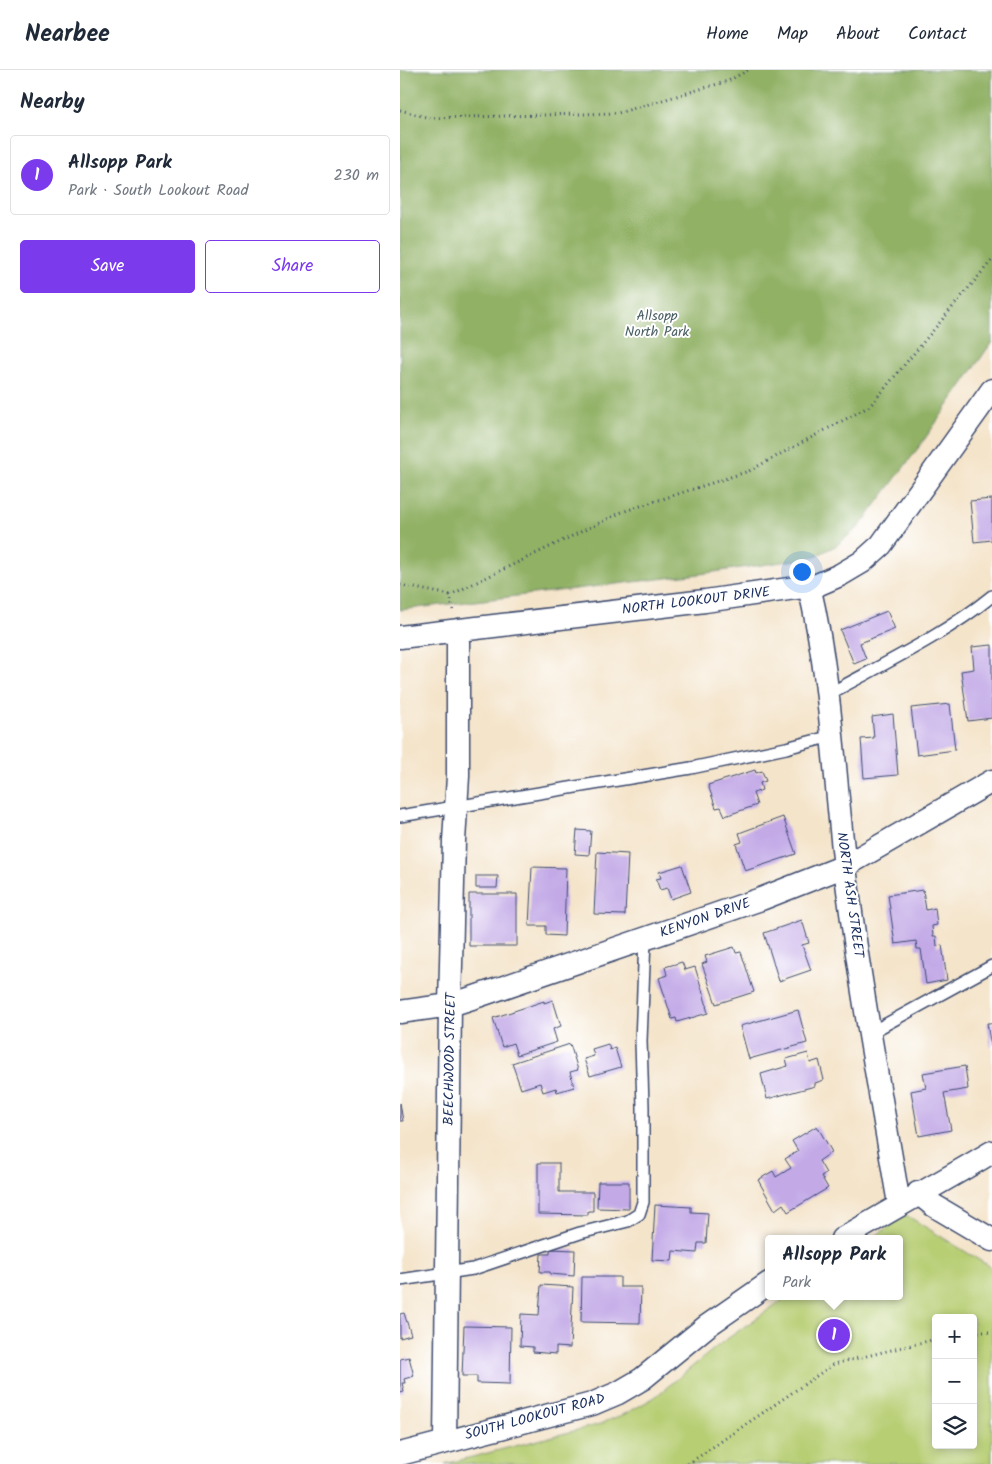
<!DOCTYPE html>
<html lang="en">
<head>
<meta charset="utf-8">
<style>
	body { margin:0; font-family:Kalam,sans-serif; background:#f6f6f7; color:#1f2937 }
	.controls { position:absolute; right:15px; bottom:15px; display:grid; overflow:hidden; border-radius:5px; box-shadow:0 2px 8px #0003 }
	.controls button { width:45px; height:45px; display:grid; place-items:center; padding:0; border:0; border-bottom:1px solid #e0e1e3; background:#fff; color:#1f2937; font:25px sans-serif }
	.you { position:absolute; left:401px; top:501px; width:18px; height:18px; margin:-12px; border:4px solid #fff; border-radius:50%; background:#1a73e8; box-shadow:0 0 0 8px #1a73e833 }
	.badge { display:grid; place-items:center; width:32px; height:32px; border-radius:50%; background:#7c3aed; color:#fff; font-size:16px; font-weight:700 }
	.pin { position:absolute; translate:-50% -50%; border:2px solid #fff; box-shadow:0 1px 5px #0006 }
	.popup { position:absolute; left:365px; top:1165px; width:138px; height:65px; box-sizing:border-box; display:grid; place-content:center; border-radius:5px; background:#fff; filter:drop-shadow(0 1px 4px #0005); font-size:16px; white-space:nowrap; color:#747a83 }
	.popup b { font-size:19px; color:#1f2937 }
	.popup::after { content:''; position:absolute; left:50%; top:100%; margin-left:-10px; border:10px solid transparent; border-top-color:#fff }
	.list { margin:0; padding:0; list-style:none }
	h2 { display:flex; justify-content:space-between; align-items:center; height:65px; margin:0; padding:0 20px; font-size:21px }
	h2 small { font-size:16px; font-weight:400; color:#747a83 }
	.list li { display:grid; grid-template-columns:32px 1fr auto; gap:15px; align-items:center; box-sizing:border-box; height:80px; margin:0 10px 10px; padding:0 10px; border:1px solid #e0e1e3; border-radius:5px }
	.list b { display:block; font-size:19px; white-space:nowrap }
	.list p { margin:0; font-size:16px; white-space:nowrap; color:#747a83 }
	.list em { font-size:16px; font-style:normal; color:#747a83 }
	.actions { display:flex; gap:10px; padding:15px 20px }
	.actions a { flex:1; padding:11px 0; border:1px solid #7c3aed; border-radius:5px; text-align:center; font-size:18px; color:#7c3aed }
	.actions .main { background:#7c3aed; color:#fff }
	.icon { flex:none; width:28px; height:28px; fill:none; stroke:currentColor; stroke-width:2; stroke-linecap:round; stroke-linejoin:round }
	.map { position:relative; flex:none; width:592px; height:1394px; overflow:hidden }
	header { display:flex; align-items:center; gap:30px; box-sizing:border-box; height:70px; padding:0 25px; background:#fff; border-bottom:1px solid #e0e1e3 }
	header strong { font-size:24px }
	nav { display:flex; gap:28px; margin-inline-start:auto; font-size:18px }
	main { display:flex }
	aside { flex:1; background:#fff }
	.map>svg:first-child { display:block }
</style>
</head>
<body>
<header>
<strong>Nearbee</strong>
<nav><a>Home</a><a>Map</a><a>About</a><a>Contact</a></nav>
</header>
<main>
<aside>
<h2>Nearby<small></small></h2>
<ul class="list">
<li><span class="badge">1</span><div><b>Allsopp Park</b><p>Park · South Lookout Road</p></div><em>230 m</em></li>
</ul>
<div class="actions"><a class="main">Save</a><a>Share</a></div>
</aside>
<div class="map">
<svg width="592" height="1394" viewBox="0 0 592 1394">
	<rect width="100%" height="100%" fill="#fff"/>
	<filter id="ink" filterUnits="userSpaceOnUse"><feTurbulence type="fractalNoise" baseFrequency=".02" numOctaves="2"/><feDisplacementMap in="SourceGraphic" scale="10" xChannelSelector="R" yChannelSelector="G"/><feConvolveMatrix kernelMatrix="1 2 1 2 8 2 1 2 1" color-interpolation-filters="sRGB"/></filter>
	<filter id="wash" filterUnits="userSpaceOnUse"><feTurbulence type="fractalNoise" baseFrequency=".0096" numOctaves="4" result="noise"/><feDisplacementMap in="SourceGraphic" scale="20" xChannelSelector="R" yChannelSelector="G"/><feGaussianBlur stdDeviation="1.12" result="paint"/><feColorMatrix in="noise" values="0 0 0 0 0 0 0 0 0 0 0 0 0 0 0 0 0 1.4 0 .05"/><feComposite in="paint" operator="in"/></filter>
	<g filter="url(#wash)">
		<rect width="100%" height="100%" fill="#f4e4ca"/>
		<!-- green -->
		<path fill="#b7ce73" stroke="#697e68" fill-rule="evenodd" d="M506,1145L592,1198V1394H45L197,1355L227,1343L255,1327L320,1274L388,1226H499V1169H471ZM536,1248H573V1375H536Z"/>
		<!-- forest -->
		<path fill="#91b165" stroke="#567062" d="M0,0H592V272L522,373L460,456L437,475L418,485L403,489L300,504L0,540Z"/>
		<g id="blocks">
			<!-- building -->
			<path fill="#c3aae7" d="M592,429V470L574,472L570,431Z
				M487,541L495,559L460,573L466,589L454,594L440,560Z
				M592,575V648L568,651L561,601L574,599L572,577Z
				M550,634L555,680L517,685L511,638Z
				M493,644L498,705L464,708L461,669L474,668L472,647Z
				M355,700L356,703L362,701L366,711L360,713L362,720L353,723L357,735L325,746L321,737L316,738L308,715Z
				M383,747L396,784L345,801L336,774L342,772L339,763Z
				M177,760L191,761L189,785L175,784Z
				M197,782L228,784L225,845L194,844Z
				M282,795L291,822L271,829L267,818L260,820L256,809L261,808L259,802Z
				M132,797L166,798L164,866L146,865V856H129Z
				M76,806H98L97,818H76Z
				M523,820L526,840L535,838L537,855L532,856L533,866H536L537,876L542,875L547,910L526,914L521,879H517L516,871L495,874L488,825Z
				M69,824H117V876H69Z
				M402,850L409,873L402,875L411,900L379,911L364,863Z
				M334,877L336,883L341,882L354,922L316,934L302,894L307,892L305,886Z
				M282,892L285,900L295,897L307,936H306L308,943L277,952L276,948L272,949L259,908L267,905L265,897Z
				M153,930L161,956L153,959L157,972L117,985L113,973L102,977L93,948L144,931V933Z
				M398,940L407,973L349,989L340,956Z
				M587,953H592V977H591Z
				M170,974L178,1000L170,1002L174,1017L157,1022L156,1018L143,1022L140,1013L121,1019L112,993Z
				M208,974L210,980L215,978L221,997L190,1006L184,989L194,986L192,979Z
				M408,983L410,993L419,990L424,1010L415,1013V1016L367,1029L361,1004L388,996L386,989Z
				M565,996L568,1019L544,1023L551,1060L519,1066L511,1021L526,1018L523,1003Z
				M0,1033L3,1051H0Z
				M417,1056L432,1082L419,1091L426,1103L421,1106L428,1118L388,1142L383,1134L375,1140L358,1110L373,1101L376,1107L391,1098L385,1089L398,1081L392,1071Z
				M138,1093H159V1122H193V1141H188V1145L138,1144Z
				M198,1112H229V1139L197,1138Z
				M255,1135L291,1137V1142L308,1143L306,1173H298L297,1183L273,1181L272,1191L252,1190Z
				M150,1179L175,1180L174,1206L150,1204V1202H140L141,1184H150Z
				M182,1207H220V1217H241L240,1253L181,1252Z
				M141,1215L173,1217L170,1278L156,1277V1284L133,1282V1277L120,1276L121,1244L139,1245Z
				M4,1243L11,1265L0,1268V1244Z
				M64,1256L111,1257L110,1314L77,1313V1306H62Z
				M9,1287L14,1306L4,1309L5,1313H2L4,1322L0,1323V1289Z"/>
		</g>
	</g>
	<g filter="url(#ink)">
		<use href="#blocks" fill-opacity="0" stroke="#3c4a6e" stroke-width="1"/>
		<g fill="none" stroke-linecap="round" stroke-linejoin="round">
			<!-- service casing -->
			<g stroke="#3c4a6e" stroke-width="14">
				<path id="service" d="M427,625C483,594 543,566 592,526
					M0,746L291,698L386,678L432,666
					M470,963L592,896
					M0,1210L73,1199L180,1163L228,1151L239,1144L243,1132V1037L241,971L245,869"/>
			</g>
			<!-- minor casing -->
			<g stroke="#3c4a6e" stroke-width="25">
				<path id="minor" d="M409,516C431,608 434,704 445,797C459,910 480,1022 499,1134
					M0,567L305,531L417,515L440,505L462,492L481,475L592,320
					M0,942L50,935L72,928L361,829L445,796L592,711
					M518,1123L533,1135L592,1170
					M442,1169C492,1139 542,1112 592,1082
					M45,1371L50,935L54,771L58,706V560
					M0,1384L192,1334L218,1323L242,1309L307,1256L369,1213"/>
			</g>
			<!-- path -->
			<path stroke="#3c4a6e" stroke-width="3" stroke-dasharray="1 4" stroke-linecap="butt" d="M0,40L30,48L218,43L328,11L348,0
				M0,515L50,525
				M53,540L50,525L222,442L349,401L470,336L592,190
				M573,1262H592
				M288,1394L434,1294L536,1269"/>
			<!-- service -->
			<use href="#service" stroke="#fff" stroke-width="11"/>
			<!-- minor -->
			<use href="#minor" stroke="#fff" stroke-width="22"/>
		</g>
	</g>
	<g text-anchor="middle" dominant-baseline="central" stroke-width="4" stroke-linejoin="round" paint-order="stroke">
		<!-- park labels -->
		<g font-size="14" fill="#4a5f64" stroke="#fff">
			<text x="257" y="246">Allsopp<tspan x="257" dy="16">North Park</tspan></text>
		</g>
		<!-- street labels -->
		<g font-size="14" fill="#1b2f5e" stroke="#fff">
			<text transform="translate(296 531) rotate(-7)">NORTH LOOKOUT DRIVE</text>
			<text transform="translate(450 825) rotate(82)">NORTH ASH STREET</text>
			<text transform="translate(305 848) rotate(-19)">KENYON DRIVE</text>
			<text transform="translate(50 989) rotate(-89)">BEECHWOOD STREET</text>
			<text transform="translate(135 1347) rotate(-15)">SOUTH LOOKOUT ROAD</text>
		</g>
	</g>
</svg>
<div class="controls">
<button>+</button>
<button>−</button>
<button><svg class="icon" aria-label="layers" viewBox="0 0 24 24"><path d="M12 4l9 5-9 5-9-5zM3 14l9 5 9-5"/></svg></button>
</div>
<div class="you"></div>
<div class="pin badge" style="left:434px;top:1265px">1</div>
<div class="popup"><b>Allsopp Park</b>Park</div>
</div>
</main>
</body>
</html>
